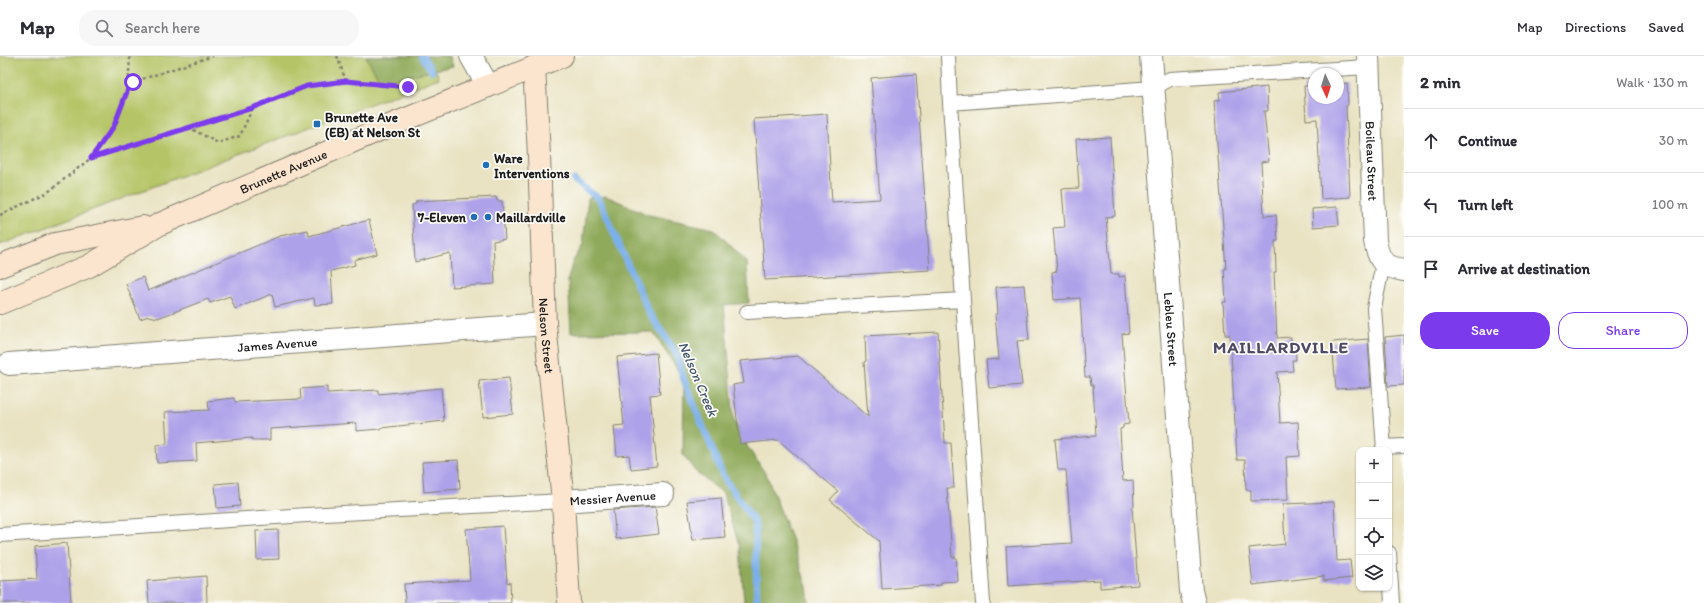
<!DOCTYPE html>
<html lang="en">
<head>
<meta charset="utf-8">
<style>
	body { margin:0; font-family:Itim,sans-serif; background:#f7f7f7; color:#2b2b33 }
	.controls { position:absolute; right:12px; bottom:12px; display:grid; overflow:hidden; border-radius:8px; box-shadow:0 1px 3px #0004 }
	.controls button { width:36px; height:36px; display:grid; place-items:center; padding:0; border:0; border-bottom:1px solid #e1e1e2; background:#fff; color:#2b2b33; font:20px sans-serif }
	.compass { position:absolute; left:1308px; top:12px; width:36px; height:36px; border-radius:50%; background:#fff; box-shadow:0 1px 3px #0004; rotate:176deg }
	.stop { position:absolute; width:12px; height:12px; margin:-9px; border:3px solid #7c3aed; border-radius:50%; background:#fff }
	.stop.end { background:#7c3aed; border-color:#fff; box-shadow:0 1px 4px #0008 }
	.list { margin:0; padding:0; list-style:none }
	h2 { display:flex; justify-content:space-between; align-items:center; height:52px; margin:0; padding:0 16px; font-size:17px }
	h2 small { font-size:13px; font-weight:400; color:#7c7c81 }
	.list li { display:grid; grid-template-columns:26px 1fr auto; gap:12px; align-items:center; box-sizing:border-box; height:64px; padding:0 16px; border-top:1px solid #e1e1e2 }
	.list b { display:block; font-size:15px; white-space:nowrap }
	.list em { font-size:13px; font-style:normal; color:#7c7c81 }
	.actions { display:flex; gap:8px; padding:12px 16px }
	.actions a { flex:1; padding:9px 0; border:1px solid #7c3aed; border-radius:16px; text-align:center; font-size:14px; color:#7c3aed }
	.actions .main { background:#7c3aed; color:#fff }
	.icon { flex:none; width:22px; height:22px; fill:none; stroke:currentColor; stroke-width:2; stroke-linecap:round; stroke-linejoin:round }
	.map { position:relative; flex:none; width:1404px; height:547px; overflow:hidden }
	header { display:flex; align-items:center; gap:24px; box-sizing:border-box; height:56px; padding:0 20px; background:#fff; border-bottom:1px solid #e1e1e2 }
	header strong { font-size:19px }
	nav { display:flex; gap:22px; margin-inline-start:auto; font-size:14px }
	.search { width:280px; height:36px; background:#f7f7f7; display:flex; align-items:center; gap:10px; box-sizing:border-box; padding:0 14px; border-radius:16px; color:#7c7c81; font-size:15px }
	main { display:flex }
	aside { flex:1; background:#fff }
	.map>svg:first-child { display:block }
</style>
</head>
<body>
<header>
<strong>Map</strong>
<div class="search"><svg class="icon" aria-label="search" viewBox="0 0 24 24"><circle cx="10" cy="10" r="6"/><path d="M15 15l6 6"/></svg>Search here</div>
<nav><a>Map</a><a>Directions</a><a>Saved</a></nav>
</header>
<main>
<div class="map">
<svg width="1404" height="547" viewBox="0 0 1404 547">
	<rect width="100%" height="100%" fill="#fdfcf7"/>
	<filter id="ink" filterUnits="userSpaceOnUse"><feTurbulence type="fractalNoise" baseFrequency=".025" numOctaves="2"/><feDisplacementMap in="SourceGraphic" scale="8" xChannelSelector="R" yChannelSelector="G"/><feConvolveMatrix kernelMatrix="1 2 1 2 8 2 1 2 1" color-interpolation-filters="sRGB"/></filter>
	<filter id="wash" filterUnits="userSpaceOnUse"><feTurbulence type="fractalNoise" baseFrequency=".012" numOctaves="4" result="noise"/><feDisplacementMap in="SourceGraphic" scale="16" xChannelSelector="R" yChannelSelector="G"/><feGaussianBlur stdDeviation="0.9" result="paint"/><feColorMatrix in="noise" values="0 0 0 0 0 0 0 0 0 0 0 0 0 0 0 0 0 1.4 0 .05"/><feComposite in="paint" operator="in"/></filter>
	<g filter="url(#wash)">
		<rect width="100%" height="100%" fill="#e9e3c3"/>
		<!-- green -->
		<path fill="#b5c466" stroke="#687041" d="M0,0H430L439,22L0,189Z"/>
		<!-- forest -->
		<path fill="#90aa5b" stroke="#56633c" d="M366,0H449L453,10L380,26Z
			M606,140L649,159L714,173L747,206L749,247L724,249L734,365L747,390L767,420L792,485L807,531L809,547H744L740,492L723,437L695,415L683,399L684,324L653,276L571,277L568,223L573,205L583,189L588,142Z"/>
		<g fill="none" stroke-linecap="round" stroke-linejoin="round">
			<!-- stream -->
			<path stroke="#7cb0e9" stroke-width="7" d="M422,0L432,15
				M574,124L599,143L649,257L676,297L684,324L723,420L755,467L757,547"/>
		</g>
		<g id="blocks">
			<!-- building -->
			<path fill="#ada1e9" d="M916,18L930,214L765,224L754,63L827,58L832,146L880,143L871,22Z
				M1347,27L1348,49L1346,50L1350,141L1321,143L1317,63L1306,64L1304,30L1314,29V42H1338V28Z
				M1267,31L1268,55H1264L1269,105L1261,106L1264,160L1276,159L1278,185H1275L1276,216H1274L1277,282L1291,281V285H1295L1296,304H1292L1293,315L1277,316L1280,367L1298,366L1300,400L1286,401L1288,444L1251,445V434H1246L1245,404H1237L1230,279H1225L1223,246H1226L1224,213H1226L1214,45L1220,44L1219,36Z
				M1110,81L1115,160L1106,161L1111,218H1119V221L1125,220L1129,277L1122,278L1129,368L1123,369V372L1120,373L1123,425L1133,424L1134,451H1132L1138,529L1100,532V524L1008,530L1006,491L1072,487L1066,414H1058L1055,383L1096,380L1093,329H1091L1090,321H1085L1080,242L1054,244L1052,216L1057,215L1053,172L1065,171L1062,133L1079,132L1076,83Z
				M496,141L497,145H502L505,183L493,185L495,228L452,231L450,197L415,206L412,149L416,148V145Z
				M1337,151L1339,169L1313,171L1312,153Z
				M369,164L377,198L354,204L355,209L331,215L333,248L315,249L314,242L275,251L272,238L235,253L230,240L210,247L208,243L158,262L149,260L140,263L126,228L143,221L148,235L280,180L308,174L309,180Z
				M1024,229L1029,284L1017,285L1022,329L989,332L986,304L999,303L995,258H998L996,231Z
				M938,276L945,387H951L954,432H947L952,501H956L958,525L941,526V529L882,533L879,485L830,444L838,435L778,384L740,388L733,329L744,327L740,305L798,300L868,361L864,306L866,305L865,280Z
				M1404,279V329L1388,330L1385,281Z
				M1368,283L1371,331L1336,333L1332,286Z
				M656,297L660,338L650,339L657,410L631,413L629,399L617,400L614,370L624,369L617,301Z
				M509,322L513,358L483,361L479,325Z
				M327,331V337L378,334V338L441,332L444,365L380,372V373L356,375V367L270,373V384H252V382L196,387L197,405L157,407L156,389L167,388L165,356L209,354L208,345L234,342L235,346L301,343L300,333Z
				M458,404L460,433L424,436L422,406Z
				M238,426L240,450L217,452L215,428Z
				M721,442L725,481L693,484L687,445Z
				M1334,446L1337,505L1350,504L1352,522L1324,525V520L1253,529L1249,492L1285,488L1283,448Z
				M655,451L659,478L616,483L613,454Z
				M503,470L507,527L510,526L511,547H405L404,528L470,524L466,473Z
				M278,474L279,503L257,504L256,475Z
				M67,487L71,547H1L0,525L37,523L35,490Z
				M206,520L207,547H149L147,525Z"/>
		</g>
	</g>
	<g filter="url(#ink)">
		<use href="#blocks" fill-opacity="0" stroke="#828070" stroke-width="1"/>
		<g fill="none" stroke-linecap="round" stroke-linejoin="round">
			<!-- lane casing -->
			<g stroke="#828070" stroke-width="16">
				<path id="lane" d="M948,0L950,47
					M1383,207L1374,252L1384,394
					M747,256L963,244
					M1383,391L1404,390
					M0,479L307,459L563,445
					M1389,497L1392,547
					M983,547L950,47L1153,32L1170,23L1368,11"/>
			</g>
			<!-- street casing -->
			<g stroke="#828070" stroke-width="24">
				<g id="street">
					<path d="M471,0L488,30"/>
					<path id="s1" d="M1151,0L1191,535L1194,547"/>
					<path id="s2" d="M1368,0L1375,185C1379,205 1383,211 1404,214"/>
					<path id="s3" d="M9,308L545,268"/>
					<path id="s4" d="M563,445L663,438"/>
				</g>
			</g>
			<!-- secondary casing -->
			<g stroke="#828070" stroke-width="24">
				<g id="secondary">
					<path id="s5" d="M534,11L539,99L545,268L563,445L569,547"/>
					<path d="M0,210L55,188L143,171"/>
					<path id="s6" d="M0,247L89,210L160,168L384,72L562,0"/>
				</g>
			</g>
			<!-- path -->
			<path stroke="#828070" stroke-width="2.5" stroke-dasharray="3 3" stroke-linecap="butt" d="M337,0L346,25
				M128,32L133,26L213,0
				M188,71L218,87L240,80L252,53
				M91,102L252,52L307,30L346,25L408,31
				M0,159L48,136L91,102L114,70L128,33L130,0"/>
			<!-- lane -->
			<use href="#lane" stroke="#fff" stroke-width="14"/>
			<!-- street -->
			<use href="#street" stroke="#fff" stroke-width="22"/>
			<!-- secondary -->
			<use href="#secondary" stroke="#fce5cf" stroke-width="22"/>
		</g>
	</g>
	<g fill="none" stroke-linecap="round" stroke-linejoin="round" filter="url(#ink)">
		<!-- route -->
		<path stroke="#7c3aed" stroke-width="5" d="M133,26L128,33L114,70L91,102L252,52L307,30L346,25L408,31"/>
	</g>
	<!-- markers -->
	<g fill="#1f6fb2" stroke="#fdfcf7" stroke-width="1.5">
		<rect x="313" y="64" width="8" height="8" rx="2"/>
		<circle cx="486" cy="109" r="4"/>
		<circle cx="474" cy="161" r="4"/>
		<circle cx="488" cy="161" r="4"/>
	</g>
	<g text-anchor="middle" dominant-baseline="central" stroke-width="3.5" stroke-linejoin="round" paint-order="stroke">
		<!-- poi labels -->
		<g font-size="13" font-weight="bold" fill="#1c1c1c" stroke="#fdfcf7" text-anchor="start">
			<text x="325" y="61">Brunette Ave<tspan x="325" dy="15">(EB) at Nelson St</tspan></text>
			<text x="494" y="102">Ware<tspan x="494" dy="15">Interventions</tspan></text>
			<text x="466" y="161" text-anchor="end">7-Eleven</text>
			<text x="496" y="161">Maillardville</text>
		</g>
		<!-- street labels -->
		<g font-size="13" fill="#1c1c1c" stroke="#fdfcf7">
			<text stroke="none"><textPath href="#s2" startOffset="105">Boileau Street</textPath></text>
			<text stroke="none"><textPath href="#s6" startOffset="313">Brunette Avenue</textPath></text>
			<text stroke="none"><textPath href="#s1" startOffset="274">Lebleu Street</textPath></text>
			<text stroke="none"><textPath href="#s5" startOffset="269">Nelson Street</textPath></text>
			<text stroke="none"><textPath href="#s3" startOffset="269">James Avenue</textPath></text>
			<text stroke="none"><textPath href="#s4" startOffset="50">Messier Avenue</textPath></text>
		</g>
		<!-- water labels -->
		<g font-size="14" font-style="italic" fill="#42576e" stroke="#fdfcf7">
			<text transform="translate(698 323) rotate(67)">Nelson Creek</text>
		</g>
		<!-- district labels -->
		<g font-size="17" font-weight="bold" letter-spacing="1" fill="#4f4b64" stroke="#fdfcf7">
			<text x="1281" y="291">MAILLARDVILLE</text>
		</g>
	</g>
</svg>
<div class="controls">
<button>+</button>
<button>−</button>
<button><svg class="icon" aria-label="locate" viewBox="0 0 24 24"><circle cx="12" cy="12" r="6"/><path d="M12 2v4M12 18v4M2 12h4M18 12h4"/></svg></button>
<button><svg class="icon" aria-label="layers" viewBox="0 0 24 24"><path d="M12 4l9 5-9 5-9-5zM3 14l9 5 9-5"/></svg></button>
</div>
<svg class="compass" viewBox="-18 -18 36 36"><path d="M0-13l5 13h-10z" fill="#e53935"/><path d="M0 13l5-13h-10z" fill="#7c7c81"/></svg>
<div class="stop" style="left:133px;top:26px"></div>
<div class="stop end" style="left:408px;top:31px"></div>
</div>
<aside>
<h2>2 min<small>Walk · 130 m</small></h2>
<ul class="list">
<li><svg class="icon" aria-label="ahead" viewBox="0 0 24 24"><path d="M12 20V5M6 11l6-6 6 6"/></svg><div><b>Continue</b></div><em>30 m</em></li>
<li><svg class="icon" aria-label="left" viewBox="0 0 24 24"><path d="M17 20v-9H6M10 6l-5 5 5 5"/></svg><div><b>Turn left</b></div><em>100 m</em></li>
<li><svg class="icon" aria-label="arrive" viewBox="0 0 24 24"><path d="M6 21V4h12l-3 4 3 4H6"/></svg><div><b>Arrive at destination</b></div></li>
</ul>
<div class="actions"><a class="main">Save</a><a>Share</a></div>
</aside>
</main>
</body>
</html>
